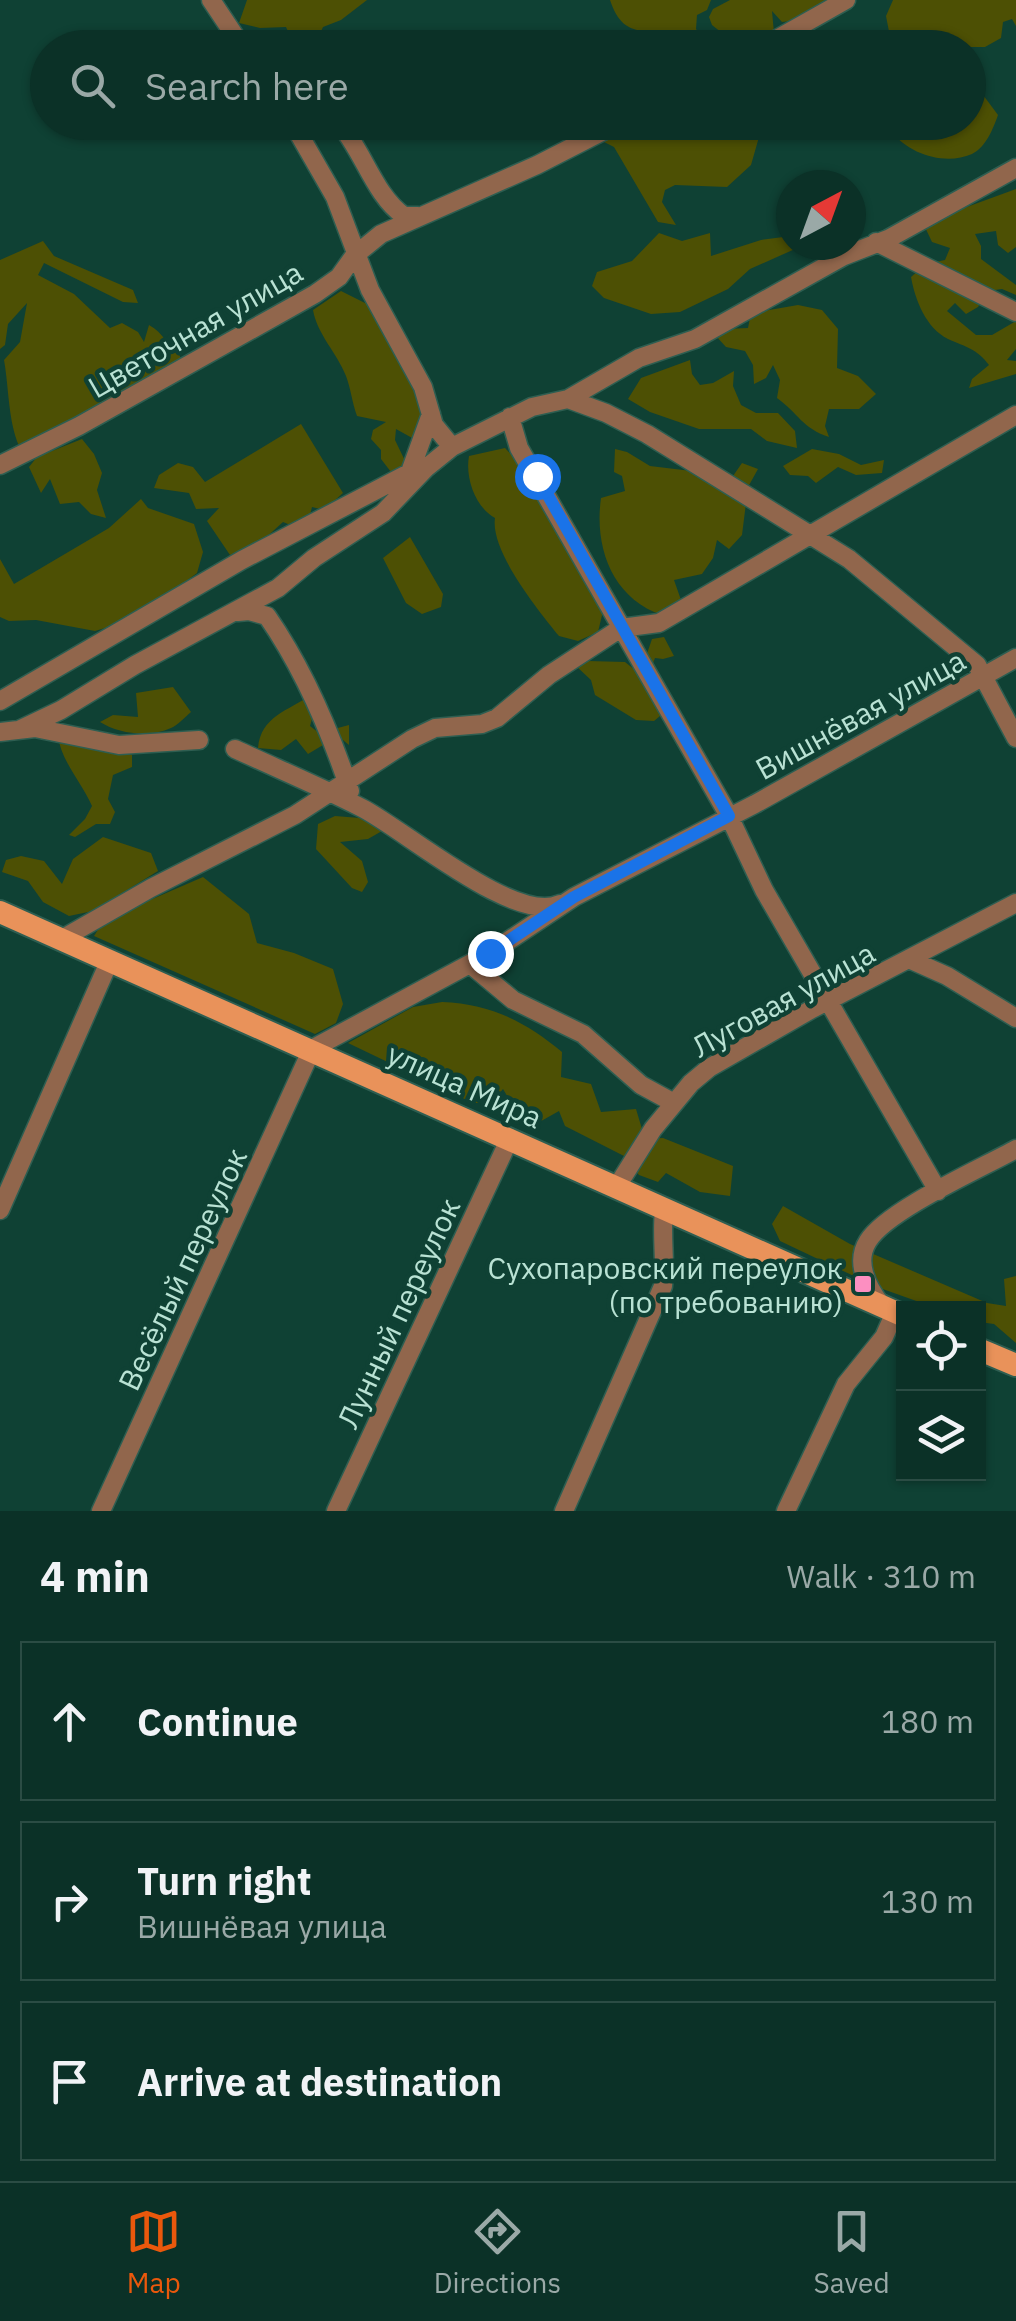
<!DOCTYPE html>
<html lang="en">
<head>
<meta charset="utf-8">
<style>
	body { margin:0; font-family:"IBM Plex Sans",sans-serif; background:#193d33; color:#f1f3f6 }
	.controls { position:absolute; right:30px; bottom:30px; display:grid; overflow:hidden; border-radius:0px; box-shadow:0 2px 8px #0004 }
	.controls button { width:90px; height:90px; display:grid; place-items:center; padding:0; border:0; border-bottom:2px solid #2b4c44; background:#0b3127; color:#f1f3f6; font:50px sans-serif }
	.compass { position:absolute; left:776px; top:170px; width:90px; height:90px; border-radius:50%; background:#0b3127; box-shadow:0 2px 8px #0004; rotate:41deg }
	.stop { position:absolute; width:30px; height:30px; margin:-22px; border:8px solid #1a73e8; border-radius:50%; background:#fff }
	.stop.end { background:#1a73e8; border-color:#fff; box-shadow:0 2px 10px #0008 }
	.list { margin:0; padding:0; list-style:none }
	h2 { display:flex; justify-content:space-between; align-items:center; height:130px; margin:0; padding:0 40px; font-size:42px }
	h2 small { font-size:32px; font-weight:400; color:#9aa9a7 }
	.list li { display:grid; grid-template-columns:65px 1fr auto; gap:30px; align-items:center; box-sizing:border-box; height:160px; margin:0 20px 20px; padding:0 20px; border:2px solid #2b4c44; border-radius:0px }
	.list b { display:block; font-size:38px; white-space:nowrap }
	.list p { margin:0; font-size:32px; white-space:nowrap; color:#9aa9a7 }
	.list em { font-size:32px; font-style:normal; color:#9aa9a7 }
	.icon { flex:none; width:55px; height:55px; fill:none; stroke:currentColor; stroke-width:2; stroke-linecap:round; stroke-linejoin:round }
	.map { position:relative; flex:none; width:1016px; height:1511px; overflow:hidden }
	.search { position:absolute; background:#0b3127; box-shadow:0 2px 8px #0004; left:30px; right:30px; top:30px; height:110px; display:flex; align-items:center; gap:25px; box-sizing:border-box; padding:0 35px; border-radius:55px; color:#9aa9a7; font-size:38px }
	.sheet { height:670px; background:#0b3127 }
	nav { display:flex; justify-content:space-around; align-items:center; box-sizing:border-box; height:140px; border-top:2px solid #2b4c44; background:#0b3127; font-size:28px; color:#9aa9a7 }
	nav a { display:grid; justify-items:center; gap:5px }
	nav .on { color:#ea580c }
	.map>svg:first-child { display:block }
</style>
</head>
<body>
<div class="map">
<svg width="1016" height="1511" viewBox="0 0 1016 1511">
	<rect width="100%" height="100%" fill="#0f4134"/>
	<!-- green -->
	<path fill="#4d5004" d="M247,0H367L341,20L323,27L316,43H293L286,27L260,28L239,23Z
		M610,0H711L707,10L697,15L696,29L710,47H648V32C626,30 617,21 610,0Z
		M730,0H824V8L796,26L791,21L782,22L772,11L774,33L755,44L737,45L712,25L709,17L713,9Z
		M893,0H1016V26L1012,19L1003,22L1001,38L985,47H971L969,52L968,48L892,47L886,16Z
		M969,76L998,115C993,129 986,147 972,154C945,166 909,154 892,132L910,128L907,123L968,122Z
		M611,123H763L751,165L727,187L675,185L665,190L662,202L676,225L658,222L614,147L600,140Z
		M1016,189V247L1008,253L998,245L996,231L975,234L981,246V259L1016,285V295L1002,289L988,291L978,307L966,314L955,303L947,311L976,335H992L1016,321V349L1007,360L1016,361V374L969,388L972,379L989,365C977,349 966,347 948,339C926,328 915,300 911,277L926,264L945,260L950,248L932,242L923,223Z
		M659,233L682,241L710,233L711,256L761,240L791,236V245H804L750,269L728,289L680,312L651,314L604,298L592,286L597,272L632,261Z
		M43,241L54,256L133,290L138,303L123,302L44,263L38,275L74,294L110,328L122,323L138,332L144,342L149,325C164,333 167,346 180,355V365L19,446C8,420 9,388 4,360L20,342L27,303L8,324L5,345L0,349V260Z
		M341,291L367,304L389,323L427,414L414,439L396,429L395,440L408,467L391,472L381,459V450L371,439L373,430L386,422L357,416C352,403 351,389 346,376C337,353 317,334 313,310Z
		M798,305L822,310L838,329L837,368L858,376L876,394L859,409H829L825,426L829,437C802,428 799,414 777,398L780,380L773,365L766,378L754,384L753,365L745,351L726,347L715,335L724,329L748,328L751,313Z
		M690,360L692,374L700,385L713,383L734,371L733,386L741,405L756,413H778L795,431L797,448L767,441L751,429H699L650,412L628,399L641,378Z
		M301,424L343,493L324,510L312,507L308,523L293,526L283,522L261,542L230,555L207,521L219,508L196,509L189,493L154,488L159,475L178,463L193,467L205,482Z
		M82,439L94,454L102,473L97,490L106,518L91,514L79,502L60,504L50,479L41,493L29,467L37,457Z
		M505,448L524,468L603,611L598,632L578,641L559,636C538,610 490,551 495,518C475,507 465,477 469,456Z
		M615,449L627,452L650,466L733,476L742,463L758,469L748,487L742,535L729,549L717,540L713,558L702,574L674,580L681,600L662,615C612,598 594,547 601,498L625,491L622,476L614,472Z
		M812,449L839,454L861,465L884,460L882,473L856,475L838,467L816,483L808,476L790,475L783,466Z
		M141,499L148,508L194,524L203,552L197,573L136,619L95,631L36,620L9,621L0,617V559L14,584L109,528Z
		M410,537L443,594L441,607L422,614L406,603L383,558Z
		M664,637L674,656L663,659L655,658L649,674L666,711L654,721L636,720L595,695L591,680L576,666L588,661L625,662L640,674L652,639Z
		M173,687L191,712C185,717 178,725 171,728C150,738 119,734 100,722L113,715L138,717L136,693Z
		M311,695L315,708L310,726L319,733L349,725V745L338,736L308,754L296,739L281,750L258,748C261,716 288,711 311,695Z
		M58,736L132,755V767L113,775L108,799L115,812L110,824H96L75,837L69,835L85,819L92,806C82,783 61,761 58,736Z
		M335,816L360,818L389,827L368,839L340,842L362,861L368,882L362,892L352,888L316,849L318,824Z
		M103,837L151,853L158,871L93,911L69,916L43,902L28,881L2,872L6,860L21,856L44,861L62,884L73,859Z
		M203,877L249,914L257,943L294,953L333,969L343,1004L336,1023L315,1034L94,936L104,920Z
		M442,1002C490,1004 525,1021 562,1052L561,1077L591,1084L601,1112L636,1109L645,1139L663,1138L733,1166L730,1196L700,1192L666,1173L658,1182L639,1175L624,1156L565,1126L559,1111L527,1129L503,1089L491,1103H473L348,1043L413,1007Z
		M783,1206L850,1244L987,1303L1006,1306L1004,1279L1016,1276V1343L994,1324L979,1322L978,1308H936L877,1287L780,1241L772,1224Z"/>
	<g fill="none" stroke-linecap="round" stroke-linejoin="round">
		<!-- minor casing -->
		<g stroke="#2e5e51" stroke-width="21">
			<path id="minor" d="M211,0L243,48
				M761,48L846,0
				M292,122L335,197L370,290L423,387L434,425L452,447
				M338,122C363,150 374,195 404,216H418
				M876,242L1016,312
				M568,399L606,413L647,434L849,559L977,665L1016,738
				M510,417L519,448L729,816L764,890L938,1191
				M0,465L79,426L315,294L339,277L354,256L381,234L537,165L621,122
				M406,483L431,414
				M238,612L249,611L267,616C303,668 330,731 350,791
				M0,701L242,560L411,472
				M19,730L61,710L135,665L278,588L314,558L383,513L426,468L452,447L532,407L568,399L639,358L695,339L844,256L888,239L1016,168
				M0,732L35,728L119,745L199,740
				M235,749C278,769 321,787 362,808C405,830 515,925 560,904
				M60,940L151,888L295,815L412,739L435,728L482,724L497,718L549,675L621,628L659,623L1016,415
				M911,960L947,976L1016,1018
				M470,964L513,1000L583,1034L641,1085L674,1103
				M616,1188L653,1129L691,1083L709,1068L812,1009L1016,903
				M0,1210L109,962
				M882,1306C868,1288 854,1263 868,1241C887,1210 982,1168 1016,1149
				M101,1511L312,1049L490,953L574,897L755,804L1016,658
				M336,1511L510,1138
				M564,1511L663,1286C666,1260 661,1236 664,1211
				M786,1511L846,1384L884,1337L895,1312"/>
		</g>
		<!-- major casing -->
		<g stroke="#2e5e51" stroke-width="26">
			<path id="major" d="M0,912L904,1316
				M978,1349L1016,1365"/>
		</g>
		<!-- minor -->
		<use href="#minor" stroke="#91664c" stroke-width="18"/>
		<!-- major -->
		<use href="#major" stroke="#e9925a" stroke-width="22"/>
	</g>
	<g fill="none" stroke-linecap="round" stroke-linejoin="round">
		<!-- route -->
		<path stroke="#1a73e8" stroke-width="12" d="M490,953L574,897L729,816L537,476"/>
	</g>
	<!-- markers -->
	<rect fill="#fc8fc1" stroke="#0f4134" stroke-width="4" x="853" y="1274" width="20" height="20" rx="5"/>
	<g text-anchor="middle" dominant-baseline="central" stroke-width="9" stroke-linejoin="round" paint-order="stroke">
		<!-- street labels -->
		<g font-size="30" fill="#b9e2d4" stroke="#0f4134">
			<text transform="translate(195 329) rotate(-30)">Цветочная улица</text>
			<text transform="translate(860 714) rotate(-29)">Вишнёвая улица</text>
			<text transform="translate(783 999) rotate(-29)">Луговая улица</text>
			<text transform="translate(465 1085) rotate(24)">улица Мира</text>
			<text transform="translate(182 1269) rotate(-65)">Весёлый переулок</text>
			<text transform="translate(398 1313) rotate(-65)">Лунный переулок</text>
		</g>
		<!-- poi labels -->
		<g font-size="30" fill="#b9e2d4" stroke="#0f4134" text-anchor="end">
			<text x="843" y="1267">Сухопаровский переулок<tspan x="843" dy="34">(по требованию)</tspan></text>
		</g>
	</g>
</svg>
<div class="controls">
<button><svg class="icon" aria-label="locate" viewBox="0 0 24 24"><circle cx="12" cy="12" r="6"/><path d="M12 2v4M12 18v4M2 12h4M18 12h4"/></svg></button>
<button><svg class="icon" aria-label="layers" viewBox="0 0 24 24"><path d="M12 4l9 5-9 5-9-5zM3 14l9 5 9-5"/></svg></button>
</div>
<svg class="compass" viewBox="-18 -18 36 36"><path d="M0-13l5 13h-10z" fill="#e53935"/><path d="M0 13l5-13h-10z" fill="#9aa9a7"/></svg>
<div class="stop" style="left:537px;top:476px"></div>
<div class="stop end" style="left:490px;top:953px"></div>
<div class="search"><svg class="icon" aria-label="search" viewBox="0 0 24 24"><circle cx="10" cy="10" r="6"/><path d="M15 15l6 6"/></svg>Search here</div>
</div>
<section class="sheet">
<h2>4 min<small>Walk · 310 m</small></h2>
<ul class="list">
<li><svg class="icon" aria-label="ahead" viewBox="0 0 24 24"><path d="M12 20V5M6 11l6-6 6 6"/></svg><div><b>Continue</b></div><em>180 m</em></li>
<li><svg class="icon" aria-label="right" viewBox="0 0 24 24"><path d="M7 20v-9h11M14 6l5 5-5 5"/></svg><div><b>Turn right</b><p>Вишнёвая улица</p></div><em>130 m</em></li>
<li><svg class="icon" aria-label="arrive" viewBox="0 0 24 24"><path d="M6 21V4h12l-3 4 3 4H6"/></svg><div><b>Arrive at destination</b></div></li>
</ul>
</section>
<nav>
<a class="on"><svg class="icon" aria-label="map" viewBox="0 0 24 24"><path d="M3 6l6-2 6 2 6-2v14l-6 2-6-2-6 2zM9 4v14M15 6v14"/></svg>Map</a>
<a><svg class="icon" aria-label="directions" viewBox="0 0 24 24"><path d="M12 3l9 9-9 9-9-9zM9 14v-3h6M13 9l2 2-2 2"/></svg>Directions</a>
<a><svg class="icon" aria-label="saved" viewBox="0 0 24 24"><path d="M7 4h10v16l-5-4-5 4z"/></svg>Saved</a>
</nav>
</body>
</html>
